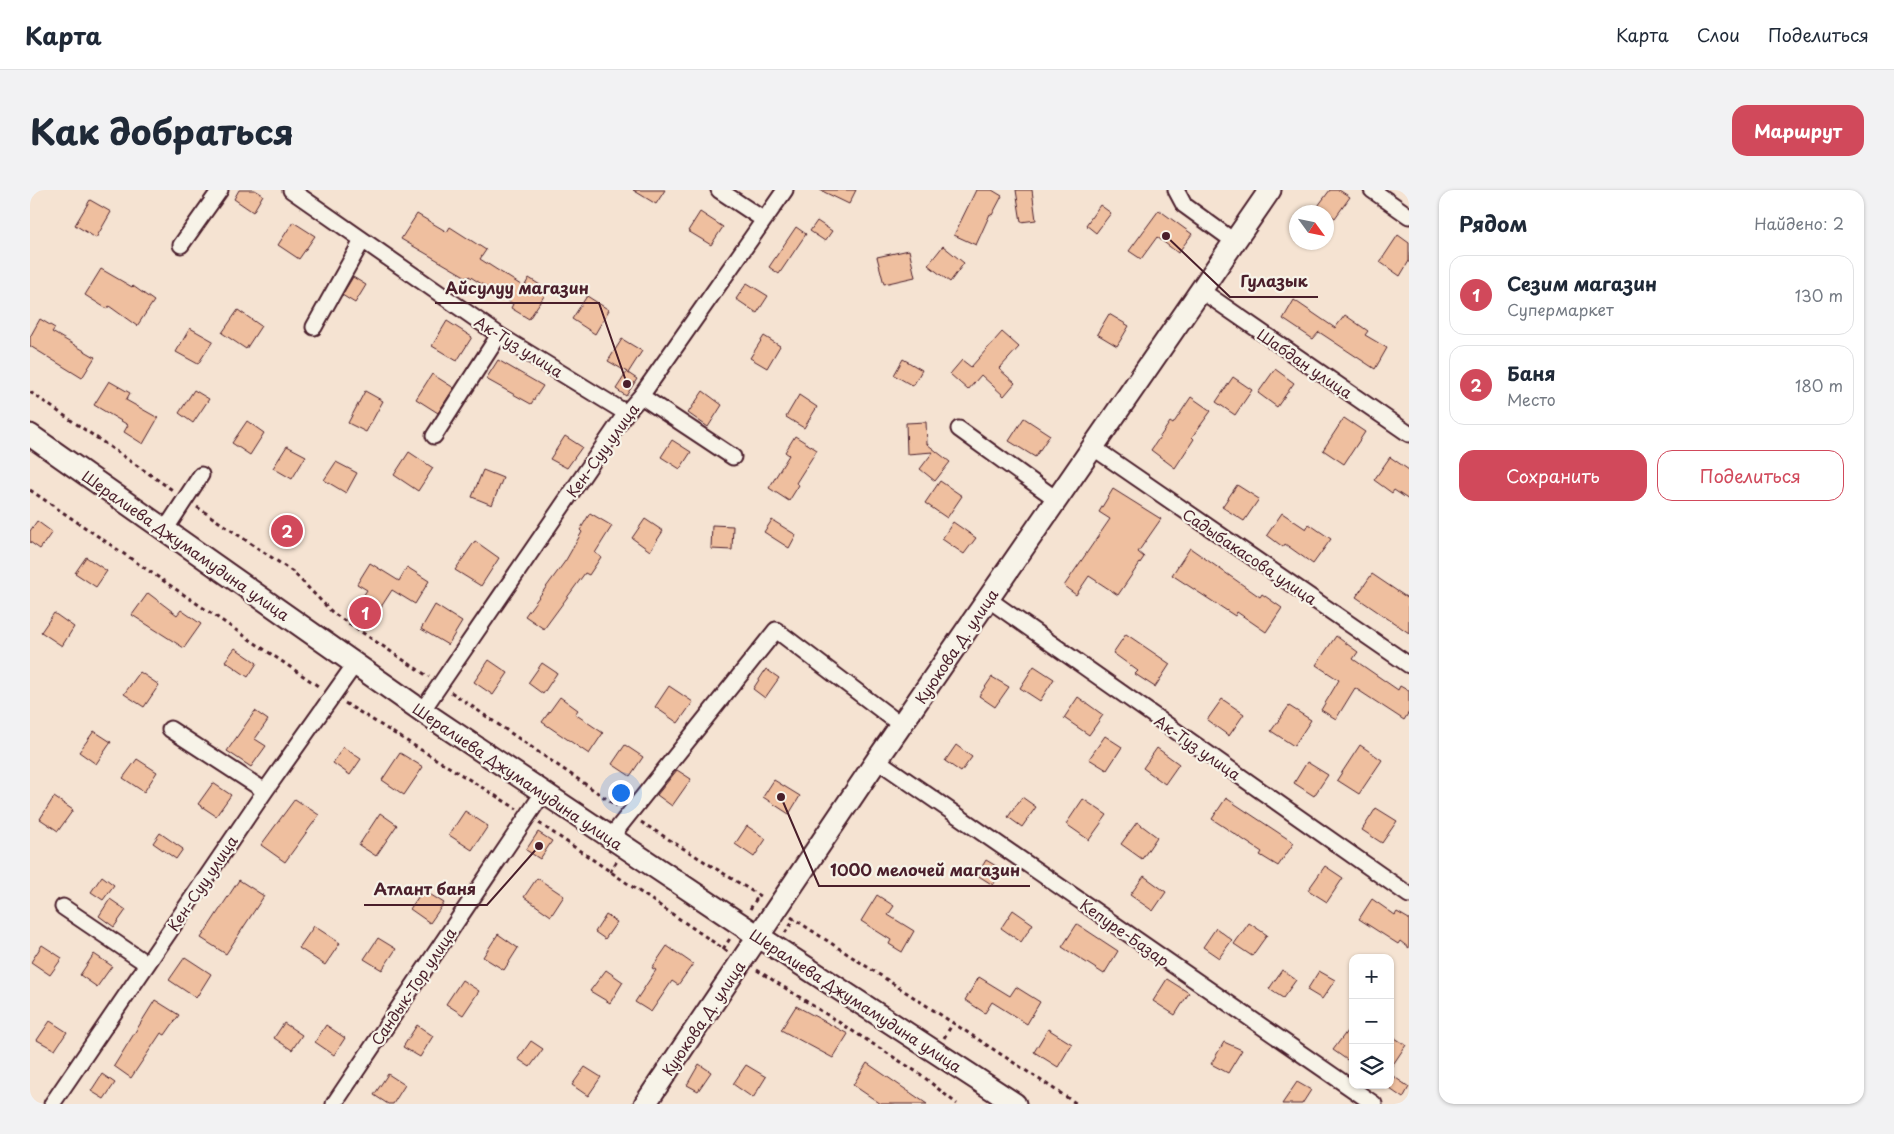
<!DOCTYPE html>
<html lang="ru">
<head>
<meta charset="utf-8">
<style>
	body { margin:0; font-family:"Playpen Sans",sans-serif; background:#f2f2f3; color:#1f2937 }
	.controls { position:absolute; right:15px; bottom:15px; display:grid; overflow:hidden; border-radius:10px; box-shadow:0 1px 4px #0004 }
	.controls button { width:45px; height:45px; display:grid; place-items:center; padding:0; border:0; border-bottom:1px solid #e0e1e3; background:#fff; color:#1f2937; font:25px sans-serif }
	.compass { position:absolute; left:1259px; top:15px; width:45px; height:45px; border-radius:50%; background:#fff; box-shadow:0 1px 4px #0004; rotate:123deg }
	.you { position:absolute; left:590px; top:602px; width:18px; height:18px; margin:-12px; border:4px solid #fff; border-radius:50%; background:#1a73e8; box-shadow:0 0 0 8px #1a73e833 }
	.badge { display:grid; place-items:center; width:32px; height:32px; border-radius:50%; background:#d1495b; color:#fff; font-size:16px; font-weight:700 }
	.pin { position:absolute; translate:-50% -50%; border:2px solid #fff; box-shadow:0 1px 5px #0006 }
	.list { margin:0; padding:0; list-style:none }
	h2 { display:flex; justify-content:space-between; align-items:center; height:65px; margin:0; padding:0 20px; font-size:21px }
	h2 small { font-size:16px; font-weight:400; color:#747a83 }
	.list li { display:grid; grid-template-columns:32px 1fr auto; gap:15px; align-items:center; box-sizing:border-box; height:80px; margin:0 10px 10px; padding:0 10px; border:1px solid #e0e1e3; border-radius:15px }
	.list b { display:block; font-size:19px; white-space:nowrap }
	.list p { margin:0; font-size:16px; white-space:nowrap; color:#747a83 }
	.list em { font-size:16px; font-style:normal; color:#747a83 }
	.actions { display:flex; gap:10px; padding:15px 20px }
	.actions a { flex:1; padding:11px 0; border:1px solid #d1495b; border-radius:15px; text-align:center; font-size:18px; color:#d1495b }
	.actions .main { background:#d1495b; color:#fff }
	.icon { flex:none; width:28px; height:28px; fill:none; stroke:currentColor; stroke-width:2; stroke-linecap:round; stroke-linejoin:round }
	.map { position:relative; flex:none; width:1379px; height:914px; overflow:hidden; border-radius:15px }
	header { display:flex; align-items:center; gap:30px; box-sizing:border-box; height:70px; padding:0 25px; background:#fff; border-bottom:1px solid #e0e1e3 }
	header strong { font-size:24px }
	nav { display:flex; gap:28px; margin-inline-start:auto; font-size:18px }
	.intro { display:flex; align-items:center; justify-content:space-between; box-sizing:border-box; height:120px; padding:0 30px }
	h1 { margin:0; font-size:35px }
	.button { padding:12px 22px; border-radius:15px; background:#d1495b; color:#fff; font-size:18px; font-weight:700 }
	main { display:flex; gap:30px; padding:0 30px }
	aside { flex:1; background:#fff; border-radius:15px; box-shadow:0 1px 4px #0004 }
	.map>svg:first-child { display:block }
</style>
</head>
<body>
<header>
<strong>Карта</strong>
<nav><a>Карта</a><a>Слои</a><a>Поделиться</a></nav>
</header>
<div class="intro"><h1>Как добраться</h1><a class="button">Маршрут</a></div>
<main>
<div class="map">
<svg width="1379" height="914" viewBox="0 0 1379 914">
	<rect width="100%" height="100%" fill="#f5e3d2"/>
	<filter id="ink" filterUnits="userSpaceOnUse"><feTurbulence type="fractalNoise" baseFrequency=".02" numOctaves="2"/><feDisplacementMap in="SourceGraphic" scale="10" xChannelSelector="R" yChannelSelector="G"/><feConvolveMatrix kernelMatrix="1 2 1 2 8 2 1 2 1" color-interpolation-filters="sRGB"/></filter>
	<g filter="url(#ink)">
		<!-- building -->
		<path fill="#efbf9f" stroke="#4a1f2b" d="M209,0H225L233,5L223,22L204,9Z
			M603,0H635L626,14Z
			M790,0H826L819,14Z
			M946,0H962L972,6L962,25L960,24L946,55L924,45Z
			M986,0H1002L1006,30L991,32Z
			M1300,0H1309L1320,7L1305,28L1288,16Z
			M60,10L81,22L66,48L45,35Z
			M1070,15L1081,23L1066,43L1056,35Z
			M1129,20L1162,44L1148,63L1127,47L1111,69L1099,61Z
			M670,22L693,37L681,55L658,41Z
			M387,24L417,42L420,37L456,60L450,69L494,97L499,88L518,100L499,129L481,118L483,114L439,86L438,88L371,49Z
			M787,31L802,41L795,51L780,41Z
			M263,32L285,46L269,69L248,55Z
			M766,37L776,44L749,84L739,77Z
			M1368,45L1379,53V71L1370,86L1350,72Z
			M913,56L934,73L920,92L898,75Z
			M879,60L885,87L854,94L847,67Z
			M71,79L102,97L103,96L124,111L107,136L79,116L77,119L55,105Z
			M323,87L336,95L325,113L312,105Z
			M717,93L738,106L727,123L706,109Z
			M557,106L579,120L565,144L542,129Z
			M1264,110L1305,138L1315,125L1338,141L1335,145L1357,158L1345,179L1289,142L1283,149L1253,129Z
			M208,120L231,136L216,159L192,143Z
			M1079,124L1099,136L1087,156L1067,144Z
			M10,129L25,138L22,142L65,167L52,188L0,156V147Z
			M417,131L442,147L427,171L402,156Z
			M160,138L183,151L168,174L146,162Z
			M972,142L989,157L969,179L985,193L974,206L951,185L938,200L920,184L932,170L941,177Z
			M734,146L750,156L737,178L720,168Z
			M592,149L612,161L598,183L607,189L596,206L586,199L597,182L578,171Z
			M873,169L892,180L883,196L864,185Z
			M468,170L513,196L501,214L456,189Z
			M1245,179L1264,193L1247,217L1228,203Z
			M402,184L424,198L408,223L386,209Z
			M1203,187L1222,200L1205,225L1186,212Z
			M79,191L100,203L96,210L128,228L113,254L94,242L98,235L64,215Z
			M164,200L179,209L163,233L149,223Z
			M335,201L353,211L336,242L318,233Z
			M673,201L692,215L678,237L658,223Z
			M769,205L787,217L774,238L756,227Z
			M1161,207L1181,221L1162,247L1164,249L1145,278L1121,260L1140,232L1143,234Z
			M994,228L1020,245L1005,267L979,251Z
			M1314,228L1335,242L1314,274L1293,260Z
			M217,231L234,243L220,265L202,253Z
			M896,232L897,254L920,272L905,291L890,279L903,262L877,264L876,233Z
			M535,246L552,257L537,278L520,269Z
			M765,246L787,260L766,293L769,295L759,311L739,298L759,265L755,262Z
			M642,250L661,262L650,279L631,267Z
			M257,256L276,266L262,289L243,278Z
			M379,262L403,278L388,301L364,285Z
			M1360,267L1379,280V310L1364,300L1362,303L1344,290Z
			M306,272L327,283L316,303L294,290Z
			M453,280L473,288L462,315L442,307Z
			M910,291L932,306L917,328L895,313Z
			M1207,295L1229,309L1214,331L1192,317Z
			M1083,299L1131,329L1108,362L1114,367L1088,405L1059,386L1046,405L1034,396L1080,329L1069,322Z
			M560,323L582,336L565,363L571,367L559,385L555,383L514,439L495,426L536,370L552,342L550,340Z
			M1252,323L1276,339L1279,334L1301,349L1283,374L1255,354L1253,357L1237,345Z
			M254,327L272,337L260,357L242,346Z
			M615,329L633,341L620,361L602,348Z
			M742,330L766,345L759,358L734,342Z
			M7,331L22,342L10,359L0,352V341Z
			M923,332L946,348L934,364L912,349Z
			M682,335L703,336L702,360L681,359Z
			M445,351L469,368L451,396L425,380Z
			M1160,358L1230,407L1232,404L1252,418L1236,442L1207,422L1205,426L1142,385Z
			M56,367L77,381L66,397L45,383Z
			M340,373L369,391L377,377L399,391L385,414L362,400L336,440L318,429L337,400L327,394Z
			M1342,384L1379,409V443L1326,407Z
			M118,403L147,425L151,420L171,434L154,458L102,425Z
			M405,415L432,432L418,455L391,439Z
			M24,423L44,437L32,456L11,442Z
			M1096,444L1140,474L1125,497L1105,484L1108,481L1083,463Z
			M1306,446L1328,462L1323,469L1368,500L1370,496L1379,501V522L1374,530L1325,498L1306,529L1291,520L1309,490L1286,475Z
			M205,458L227,473L218,487L195,471Z
			M459,470L478,483L463,505L444,492Z
			M512,473L527,483L513,504L498,493Z
			M1004,476L1024,489L1010,511L990,498Z
			M736,479L749,488L735,508L723,499Z
			M110,482L129,495L114,517L94,504Z
			M962,487L979,497L965,517L949,506Z
			M639,496L663,512L648,533L625,517Z
			M530,507L548,520L545,524L573,543L559,564L512,532Z
			M1048,507L1073,525L1059,545L1034,528Z
			M1192,509L1214,524L1199,546L1177,530Z
			M1259,516L1281,530L1264,556L1241,541Z
			M225,521L238,530L225,549L236,556L221,577L197,561Z
			M64,541L81,552L66,574L49,562Z
			M1075,546L1092,557L1077,580L1059,569Z
			M595,555L613,567L600,586L582,574Z
			M926,555L942,567L931,582L915,571Z
			M1330,555L1352,570L1329,604L1307,590Z
			M313,557L331,569L320,585L303,573Z
			M1127,558L1149,574L1135,594L1113,578Z
			M370,563L393,577L374,605L352,590Z
			M107,569L127,582L114,602L93,588Z
			M1277,572L1298,585L1284,606L1264,593Z
			M647,580L661,589L642,616L627,605Z
			M744,590L770,606L759,624L733,607Z
			M183,593L201,605L186,626L168,614Z
			M24,607L43,620L28,641L10,629Z
			M992,607L1006,617L992,637L978,627Z
			M1196,608L1264,653L1248,676L1230,665L1232,662L1182,629Z
			M265,609L289,625L255,672L231,655Z
			M1053,609L1077,625L1059,650L1036,634Z
			M1346,618L1367,631L1352,653L1332,640Z
			M435,621L458,636L442,660L419,645Z
			M350,623L367,635L346,666L329,655Z
			M1107,632L1127,647L1112,669L1091,654Z
			M717,636L736,649L724,667L705,654Z
			M508,642L522,651L510,669L496,660Z
			M130,643L153,659L146,669L123,653Z
			M956,670L973,680L963,695L947,685Z
			M1295,676L1313,688L1297,712L1278,700Z
			M72,686L84,695L73,710L61,702Z
			M1114,686L1136,702L1123,721L1100,705Z
			M507,688L534,706L521,726L494,707Z
			M209,690L234,706L196,764L171,748Z
			M393,700L414,713L400,733L380,719Z
			M847,705L864,716L858,725L884,741L872,762L859,754L861,750L831,731Z
			M80,709L96,720L84,737L69,726Z
			M1342,709L1365,725L1367,722L1379,729V758L1370,751L1368,754L1329,729Z
			M983,720L1003,734L991,752L971,738Z
			M576,725L587,732L575,749L565,742Z
			M1219,733L1237,745L1222,766L1204,754Z
			M1047,734L1088,761L1074,784L1032,757Z
			M284,736L310,753L295,775L269,758Z
			M1186,738L1202,750L1189,768L1173,757Z
			M468,744L488,758L474,780L453,767Z
			M348,748L366,759L352,780L334,769Z
			M12,755L32,768L20,785L1,772Z
			M637,756L663,774L648,795L642,791L621,822L605,812L626,780L622,778Z
			M64,764L82,776L67,797L50,785Z
			M155,767L181,784L166,808L139,790Z
			M576,780L593,792L580,813L560,801Z
			M1252,780L1266,790L1253,808L1239,799Z
			M1289,781L1305,790L1292,809L1277,800Z
			M949,787L980,806L986,797L1010,812L997,834L962,812L955,823L935,810Z
			M1137,789L1159,803L1145,825L1123,811Z
			M432,790L449,801L433,825L416,814Z
			M125,810L149,825L135,845L131,843L101,888L84,876Z
			M766,816L818,844L803,868L751,840Z
			M20,831L37,842L25,860L7,850Z
			M254,833L272,845L262,860L244,848Z
			M1323,833V874L1303,860Z
			M296,835L315,848L304,865L285,852Z
			M387,835L403,846L390,867L373,857Z
			M1018,839L1042,854L1028,877L1004,862Z
			M1360,845L1376,855L1360,879Z
			M501,851L513,859L500,877L488,869Z
			M1194,852L1212,860L1198,883L1181,874Z
			M837,873L853,884L897,914H851L823,895Z
			M669,874L681,882L668,901L657,895Z
			M716,875L736,887L723,908L703,894Z
			M555,877L571,887L558,906L542,895Z
			M72,884L85,893L74,909L61,901Z
			M358,884L375,895L363,914H358L344,905Z
			M1360,884L1379,897L1373,908L1360,899Z
			M1267,892L1281,900L1272,914H1252Z"/>
		<g fill="none" stroke-linecap="round" stroke-linejoin="round">
			<!-- street casing -->
			<g stroke="#4a1f2b" stroke-width="19">
				<path id="street" d="M261,0L469,145L596,223
					M689,0L734,30
					M1146,0L1154,15L1205,52
					M1342,0L1379,26
					M151,55L190,0
					M1172,101L1379,244
					M284,137L332,51
					M611,206L703,267
					M929,239L1026,309
					M404,246L469,145
					M1061,256L1379,475
					M135,340L171,285
					M958,409L1379,705
					M392,521L596,223L611,206L755,0
					M140,539L235,601
					M847,570L1344,914
					M580,648L746,440L871,535
					M33,717L117,774
					M22,914L235,601L325,474
					M304,914L513,603"/>
			</g>
			<!-- secondary casing -->
			<g stroke="#4a1f2b" stroke-width="25">
				<path id="secondary" d="M0,245L392,521L728,746L985,914
					M615,914L847,570L1240,0"/>
			</g>
			<!-- path -->
			<path stroke="#4a1f2b" stroke-width="3" stroke-dasharray="4 4" stroke-linecap="butt" d="M0,202L144,301
				M0,300L291,498
				M167,317L263,382L303,423L399,487
				M421,502L587,616
				M315,513L487,619
				M611,632L733,708
				M509,633L698,762
				M580,682L587,671
				M720,719L729,705
				M761,727L1047,914
				M755,743L765,729
				M693,759L701,747
				M727,780L890,884L927,914
				M914,848L923,833"/>
			<!-- street -->
			<use href="#street" stroke="#f7f3e8" stroke-width="15"/>
			<!-- secondary -->
			<use href="#secondary" stroke="#f7f3e8" stroke-width="21"/>
		</g>
	</g>
	<g text-anchor="middle" dominant-baseline="central" stroke-width="4.5" stroke-linejoin="round" paint-order="stroke">
		<!-- street labels -->
		<g font-size="15" fill="#4a1f2b" stroke="#f7f3e8">
			<text transform="translate(489 156) rotate(32)">Ак-Туз улица</text>
			<text transform="translate(1275 173) rotate(34)">Шабдан улица</text>
			<text transform="translate(572 260) rotate(-54)">Кен-Суу улица</text>
			<text transform="translate(156 355) rotate(35)">Шералиева Джумамудина улица</text>
			<text transform="translate(1220 366) rotate(34)">Садыбакасова улица</text>
			<text transform="translate(926 456) rotate(-56)">Куюкова Д. улица</text>
			<text transform="translate(1168 557) rotate(35)">Ак-Туз улица</text>
			<text transform="translate(488 586) rotate(34)">Шералиева Джумамудина улица</text>
			<text transform="translate(172 693) rotate(-56)">Кен-Суу улица</text>
			<text transform="translate(1095 742) rotate(35)">Кепуре-Базар</text>
			<text transform="translate(383 796) rotate(-56)">Сандык-Тор улица</text>
			<text transform="translate(826 810) rotate(33)">Шералиева Джумамудина улица</text>
			<text transform="translate(673 828) rotate(-56)">Куюкова Д. улица</text>
		</g>
	</g>
	<!-- callouts -->
	<path fill="none" stroke="#4a1f2b" stroke-width="2" d="M1136 46L1200 107H1288M597 194L569 113H405M751 607L789 696H1000M509 656L457 715H334"/>
	<g fill="#4a1f2b" stroke="#f7f3e8" stroke-width="2">
		<circle cx="1136" cy="46" r="5"/>
		<circle cx="597" cy="194" r="5"/>
		<circle cx="751" cy="607" r="5"/>
		<circle cx="509" cy="656" r="5"/>
	</g>
	<g font-size="16" text-anchor="middle" font-weight="bold" fill="#4a1f2b" stroke="#f7f3e8" stroke-width="4.5" stroke-linejoin="round" paint-order="stroke">
		<text x="1244" y="97">Гулазык</text>
		<text x="487" y="104">Айсулуу магазин</text>
		<text x="895" y="686">1000 мелочей магазин</text>
		<text x="395" y="705">Атлант баня</text>
	</g>
</svg>
<div class="controls">
<button>+</button>
<button>−</button>
<button><svg class="icon" aria-label="layers" viewBox="0 0 24 24"><path d="M12 4l9 5-9 5-9-5zM3 14l9 5 9-5"/></svg></button>
</div>
<svg class="compass" viewBox="-18 -18 36 36"><path d="M0-13l5 13h-10z" fill="#e53935"/><path d="M0 13l5-13h-10z" fill="#747a83"/></svg>
<div class="you"></div>
<div class="pin badge" style="left:335px;top:423px">1</div>
<div class="pin badge" style="left:257px;top:341px">2</div>
</div>
<aside>
<h2>Рядом<small>Найдено: 2</small></h2>
<ul class="list">
<li><span class="badge">1</span><div><b>Сезим магазин</b><p>Супермаркет</p></div><em>130 m</em></li>
<li><span class="badge">2</span><div><b>Баня</b><p>Место</p></div><em>180 m</em></li>
</ul>
<div class="actions"><a class="main">Сохранить</a><a>Поделиться</a></div>
</aside>
</main>
</body>
</html>
